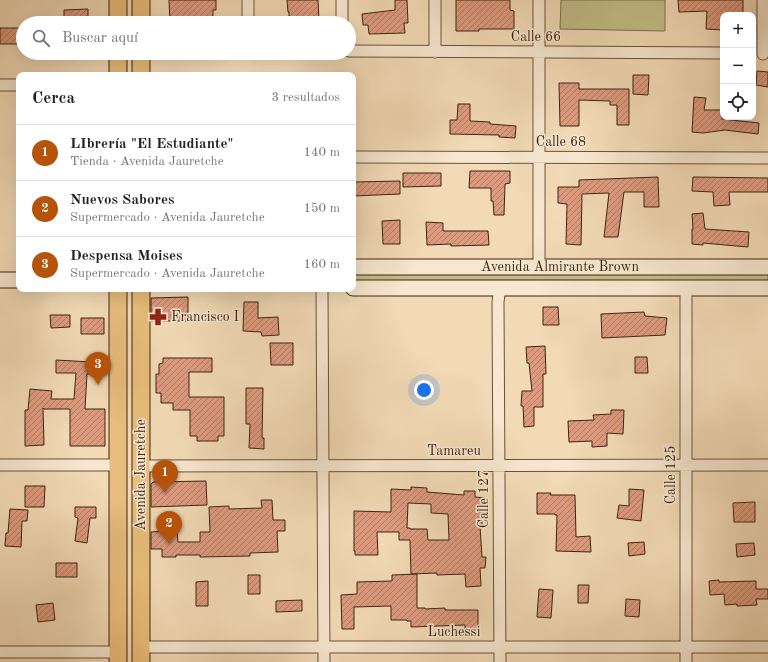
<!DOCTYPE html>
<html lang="es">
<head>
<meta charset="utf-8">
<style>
	body { margin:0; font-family:"Old Standard TT",serif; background:#f6f6f6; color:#222 }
	.controls { position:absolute; right:12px; top:12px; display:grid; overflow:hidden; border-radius:8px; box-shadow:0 4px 16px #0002 }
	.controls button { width:36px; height:36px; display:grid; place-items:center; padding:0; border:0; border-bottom:1px solid #e0e0e0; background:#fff; color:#222; font:20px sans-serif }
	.you { position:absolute; left:424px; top:390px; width:14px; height:14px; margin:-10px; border:3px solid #fff; border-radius:50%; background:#1a73e8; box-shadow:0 0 0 6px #1a73e833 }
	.badge { display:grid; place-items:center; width:26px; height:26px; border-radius:50%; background:#b45309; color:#fff; font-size:13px; font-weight:700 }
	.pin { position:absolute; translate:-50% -33px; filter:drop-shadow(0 1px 2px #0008) }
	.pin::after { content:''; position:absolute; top:21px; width:14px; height:12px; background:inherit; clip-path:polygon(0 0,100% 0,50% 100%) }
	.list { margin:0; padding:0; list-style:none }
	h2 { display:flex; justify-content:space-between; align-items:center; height:52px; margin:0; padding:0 16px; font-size:17px }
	h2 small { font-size:13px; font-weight:400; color:#767676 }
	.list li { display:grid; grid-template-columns:26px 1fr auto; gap:12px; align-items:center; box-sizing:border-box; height:56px; padding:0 16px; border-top:1px solid #e0e0e0 }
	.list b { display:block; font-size:15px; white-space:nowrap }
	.list p { margin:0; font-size:13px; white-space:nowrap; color:#767676 }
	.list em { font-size:13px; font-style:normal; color:#767676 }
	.icon { flex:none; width:22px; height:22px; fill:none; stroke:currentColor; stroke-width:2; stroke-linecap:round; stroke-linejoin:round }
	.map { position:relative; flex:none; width:768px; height:662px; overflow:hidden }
	.search { position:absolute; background:#fff; box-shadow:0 4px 16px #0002; left:16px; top:16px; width:340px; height:44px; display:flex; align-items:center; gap:10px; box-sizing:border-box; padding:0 14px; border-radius:22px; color:#767676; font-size:15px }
	.panel { position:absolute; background:#fff; box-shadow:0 4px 16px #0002; left:16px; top:72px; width:340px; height:220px; border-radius:8px }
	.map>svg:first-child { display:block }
</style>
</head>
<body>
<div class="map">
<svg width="768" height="662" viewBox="0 0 768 662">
	<defs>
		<pattern id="building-hatch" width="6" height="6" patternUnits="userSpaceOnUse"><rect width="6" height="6" fill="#de9a7f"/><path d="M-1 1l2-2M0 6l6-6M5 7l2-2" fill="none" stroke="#b57d66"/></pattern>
	</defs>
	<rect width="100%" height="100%" fill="#f2dab6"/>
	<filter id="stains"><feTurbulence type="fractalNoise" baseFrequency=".005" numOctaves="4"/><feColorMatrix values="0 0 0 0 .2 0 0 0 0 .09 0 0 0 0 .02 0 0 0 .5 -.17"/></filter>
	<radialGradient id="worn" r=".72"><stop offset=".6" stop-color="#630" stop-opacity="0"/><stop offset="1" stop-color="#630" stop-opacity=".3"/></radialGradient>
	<!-- green -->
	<path fill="#c2bd89" stroke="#7f704c" d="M561,0H665V31L560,29Z
		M353,274H768V283H353Z"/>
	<!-- building -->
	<path fill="url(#building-hatch)" stroke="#3c240f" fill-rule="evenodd" d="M169,0H216V10H213V23H170Z
		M287,0H318L319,23H289V12H288Z
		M395,0H407L408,23H404L405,33L369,34L368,25H363L362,14L395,10Z
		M456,0H510V10L514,11V29H479V31H456Z
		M678,0H743V15H723V30L706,29L707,11L679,12Z
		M88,9V23H64V10Z
		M0,28H23V44H0Z
		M757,71L768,72V87L756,85Z
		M633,75H649L648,95L633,94Z
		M559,83H579V89H629V125H617V105H610V101L579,100V126H560Z
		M694,97L706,98L704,110H722V119L759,123L758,134L725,130L703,133L692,132Z
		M458,104H470V121L490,122V124L516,126L515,138L499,137V135L450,134V120H457Z
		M470,171H510V183L505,184L504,215H494L493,201H491V188H469Z
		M403,173H441V186L403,187Z
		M658,177L659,207H644V192H624L618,237H604L609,193L582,194L581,245L566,244L567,204L558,203V187H579V180Z
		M693,177L768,178V192H729L730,205L714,206L713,192L692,191Z
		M400,181V194L353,196V182Z
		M703,213L705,229L749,232L748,247L703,243V245L692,244V229H693L692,214Z
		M400,220V244H383L382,221Z
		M426,222L443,223V231H488L489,245L451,246V244L427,245Z
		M188,297V321H151V298Z
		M244,302H258V318L278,317L279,335L262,336L261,332L243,331Z
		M543,307H558L559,325H543Z
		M644,312L645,316L667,318L665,335L602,338L601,314Z
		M50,315H70V327L51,328Z
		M81,318H104V334H81Z
		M270,343H293V365H271Z
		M545,346L546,374H543V407H534V426L524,427L523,406H521L522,391H532L529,363H527L526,347Z
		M635,357H647L648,373H635Z
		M163,358H212V372H189V397H224V436H218V441H197V436H190V410H173V403H161V393H156V374H159V364L163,363Z
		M56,360L91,362L90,374H87L85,409H105V446H70V409H44L43,408L44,445L25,446V410H28L30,389L52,391L51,399H74L76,373H56Z
		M246,388H263L262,438H264V449L249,448L250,424H246Z
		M611,410H624L623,434L607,433V446L592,447V441L569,442L568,421L594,420L593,415L611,414Z
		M206,481L207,505L151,507V484L153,482Z
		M25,486H45L44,507H25Z
		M411,487L427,488V492L464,495V491H475V497L485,498V513H482V526H480L482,557H486L485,568H480L481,586L466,587L465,574L437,575V573L411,574L410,540H399V532H377L378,555H355V551H354V511L391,512V489L411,490ZM408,503L431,504V513L448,514L449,540H428L427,529H410V528H407Z
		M629,489L644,490L641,521L617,518L619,505L629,506Z
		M537,493H551L550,495H575L576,537L590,536L591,552L556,551L557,515H555V514H537Z
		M261,500H272L273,520H285V531H277L278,552L250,553V556L200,557V555H176V557H162V549H151V532L177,530L178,542H200V532H210L209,507L229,506V509L262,508Z
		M755,502V522H734L733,503Z
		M75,507H96V518H90L87,543L75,541L78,518L75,517Z
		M10,509L28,510L27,521H22L21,547L5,546L6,533H8Z
		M644,542L645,554L629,556L628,543Z
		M754,543L755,555L737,557L736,544Z
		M56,563H77V577H56Z
		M417,574V608H425V609L445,608V610H478V631L465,630V625L411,627V621H407V620H391V606L354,607V629H342L341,595L357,594V582L392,581V575Z
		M248,575H260V594H248Z
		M719,580V582L756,581V589H768V599H756L757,605L737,606V604L725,605L724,594L710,595L709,581Z
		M208,581V606H196V582Z
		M578,585H589L588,603H578Z
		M539,589L553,590L551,618L537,617Z
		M626,599L640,600L639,617L625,616Z
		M302,600V611L276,612V601Z
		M53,603L55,620L38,622L36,605Z"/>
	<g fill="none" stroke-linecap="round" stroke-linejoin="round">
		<!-- minor casing -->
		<g stroke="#6a5239" stroke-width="13">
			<path id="minor" d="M248,0V23
				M342,0V23
				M435,0V52
				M539,0V268
				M763,0V54
				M349,51L723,53
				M0,85H19
				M353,157L768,158
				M500,287L498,302L500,662
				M322,289L324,662
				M0,465H118
				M141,466L768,465
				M141,647H768
				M0,652H118
				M686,662V288"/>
		</g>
		<!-- secondary casing -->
		<g stroke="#3c240f" stroke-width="17">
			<g id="secondary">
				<path id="s1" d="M353,267H768"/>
				<path d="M0,280H19"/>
				<path d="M353,288H768"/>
			</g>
		</g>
		<!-- primary casing -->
		<g stroke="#3c240f" stroke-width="19">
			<path id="primary" d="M118,23V0
				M141,23V0
				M118,75V53
				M141,75V53
				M118,662V289
				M141,662V289"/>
		</g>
		<!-- minor -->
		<use href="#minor" stroke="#f7e7d0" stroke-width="11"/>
		<!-- secondary -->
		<use href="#secondary" stroke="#f7e7d0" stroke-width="15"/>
		<!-- primary -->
		<use href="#primary" stroke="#e9bd7b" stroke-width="17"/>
	</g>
	<!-- icons -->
	<defs>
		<g id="pharmacy-bare" transform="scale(1.38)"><path d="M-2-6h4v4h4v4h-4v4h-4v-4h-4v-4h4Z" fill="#8f2418" stroke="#f7e7d0" stroke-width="2.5" paint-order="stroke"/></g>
	</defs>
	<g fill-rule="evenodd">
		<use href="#pharmacy-bare" x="158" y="317"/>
	</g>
	<g text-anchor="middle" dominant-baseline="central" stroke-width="3" stroke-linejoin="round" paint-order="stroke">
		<!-- street labels -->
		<g font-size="14" fill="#3c240f" stroke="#f7e7d0">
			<text x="536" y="37">Calle 66</text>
			<text x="561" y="142">Calle 68</text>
			<text stroke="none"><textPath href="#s1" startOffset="207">Avenida Almirante Brown</textPath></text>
			<text x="454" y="451">Tamareu</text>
			<text transform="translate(141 475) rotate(-90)">Avenida Jauretche</text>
			<text transform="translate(671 475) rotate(-90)">Calle 125</text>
			<text transform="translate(484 499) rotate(-90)">Calle 127</text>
			<text x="454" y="632">Luchessi</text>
		</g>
		<!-- poi labels -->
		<g font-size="14" fill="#3c240f" stroke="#f7e7d0" text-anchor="start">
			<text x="171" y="317">Francisco I</text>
		</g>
	</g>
	<rect width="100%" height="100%" filter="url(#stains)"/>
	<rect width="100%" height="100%" fill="url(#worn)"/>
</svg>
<div class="controls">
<button>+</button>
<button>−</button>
<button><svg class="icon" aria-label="locate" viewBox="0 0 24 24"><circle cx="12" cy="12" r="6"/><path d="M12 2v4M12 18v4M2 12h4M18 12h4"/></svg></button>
</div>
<div class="you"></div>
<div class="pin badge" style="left:165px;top:493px">1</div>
<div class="pin badge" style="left:169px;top:544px">2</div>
<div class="pin badge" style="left:98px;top:385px">3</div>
<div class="search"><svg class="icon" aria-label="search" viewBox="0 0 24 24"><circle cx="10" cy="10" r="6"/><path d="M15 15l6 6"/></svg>Buscar aquí</div>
<section class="panel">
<h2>Cerca<small>3 resultados</small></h2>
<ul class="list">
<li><span class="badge">1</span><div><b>LIbrería &quot;El Estudiante&quot;</b><p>Tienda · Avenida Jauretche</p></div><em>140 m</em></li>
<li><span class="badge">2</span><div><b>Nuevos Sabores</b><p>Supermercado · Avenida Jauretche</p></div><em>150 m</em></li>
<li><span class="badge">3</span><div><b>Despensa Moises</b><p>Supermercado · Avenida Jauretche</p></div><em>160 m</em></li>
</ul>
</section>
</div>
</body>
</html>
